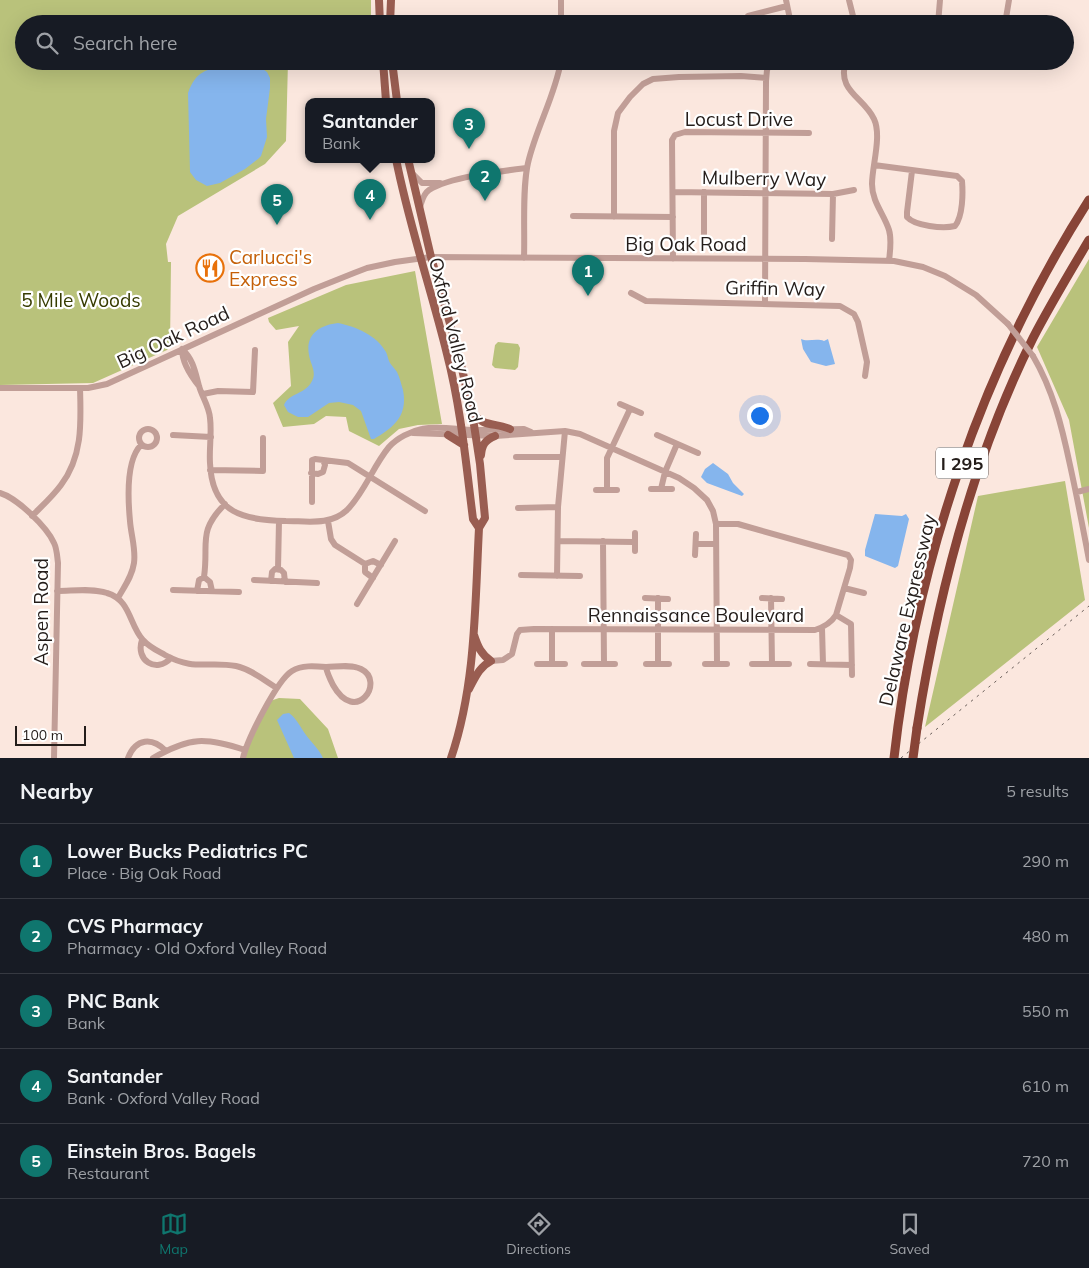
<!DOCTYPE html>
<html lang="en">
<head>
<meta charset="utf-8">
<style>
	body { margin:0; font-family:Mulish,sans-serif; background:#20242c; color:#f1f3f6 }
	.scale { position:absolute; left:15px; bottom:12px; width:71px; box-sizing:border-box; padding-left:5px; border:2px solid #241d1a; border-top:0; font-size:14px; line-height:18px; white-space:nowrap; color:#241d1a; -webkit-text-stroke:4px #fff; paint-order:stroke }
	.you { position:absolute; left:759px; top:415px; width:18px; height:18px; margin:-12px; border:4px solid #fff; border-radius:50%; background:#1a73e8; box-shadow:0 0 0 8px #1a73e833 }
	.badge { display:grid; place-items:center; width:32px; height:32px; border-radius:50%; background:#0f766e; color:#fff; font-size:16px; font-weight:700 }
	.pin { position:absolute; translate:-50% -41px; filter:drop-shadow(0 1px 2px #0008) }
	.pin::after { content:''; position:absolute; top:26px; width:18px; height:15px; background:inherit; clip-path:polygon(0 0,100% 0,50% 100%) }
	.popup { position:absolute; left:305px; top:98px; width:130px; height:65px; box-sizing:border-box; display:grid; place-content:center; border-radius:10px; background:#171b24; filter:drop-shadow(0 1px 4px #0005); font-size:16px; white-space:nowrap; color:#9ea1a6 }
	.popup b { font-size:19px; color:#f1f3f6 }
	.popup::after { content:''; position:absolute; left:50%; top:100%; margin-left:-10px; border:10px solid transparent; border-top-color:#171b24 }
	.list { margin:0; padding:0; list-style:none }
	h2 { display:flex; justify-content:space-between; align-items:center; height:65px; margin:0; padding:0 20px; font-size:21px }
	h2 small { font-size:16px; font-weight:400; color:#9ea1a6 }
	.list li { display:grid; grid-template-columns:32px 1fr auto; gap:15px; align-items:center; box-sizing:border-box; height:75px; padding:0 20px; border-top:1px solid #363941 }
	.list b { display:block; font-size:19px; white-space:nowrap }
	.list p { margin:0; font-size:16px; white-space:nowrap; color:#9ea1a6 }
	.list em { font-size:16px; font-style:normal; color:#9ea1a6 }
	.icon { flex:none; width:28px; height:28px; fill:none; stroke:currentColor; stroke-width:2; stroke-linecap:round; stroke-linejoin:round }
	.map { position:relative; flex:none; width:1089px; height:758px; overflow:hidden }
	.search { position:absolute; background:#171b24; box-shadow:0 5px 20px #0002; left:15px; right:15px; top:15px; height:55px; display:flex; align-items:center; gap:12px; box-sizing:border-box; padding:0 18px; border-radius:28px; color:#9ea1a6; font-size:19px }
	.sheet { height:440px; background:#171b24 }
	nav { display:flex; justify-content:space-around; align-items:center; box-sizing:border-box; height:70px; border-top:1px solid #363941; background:#171b24; font-size:14px; color:#9ea1a6 }
	nav a { display:grid; justify-items:center; gap:2px }
	nav .on { color:#0f766e }
	.map>svg:first-child { display:block }
</style>
</head>
<body>
<div class="map">
<svg width="1089" height="758" viewBox="0 0 1089 758">
	<rect width="100%" height="100%" fill="#fbe7de"/>
	<!-- green -->
	<path fill="#b9c27b" d="M0,0H371V24H24V61H288L286,141L265,164L178,216L166,244L168,262H171L170,347L167,350L93,383L0,385Z
		M1089,259V528L1069,420L1037,347Z
		M415,271L442,424L418,425L399,429L379,446L349,431L346,417L326,416L314,424L283,427L273,403L291,386L288,342L299,326L276,330L269,322L268,318L346,285Z
		M498,342L518,344L520,348L518,367L515,370L495,368L492,365L495,345Z
		M1065,481L1085,600L925,727L978,496Z
		M279,698L300,699L328,729L338,758H243L270,701Z"/>
	<!-- water -->
	<path fill="#85b5ed" d="M228,66L260,67L267,72L270,78V88L266,119L267,137L261,156L258,159L245,169L220,183L207,186L196,180L190,172L188,93C196,71 206,69 228,66Z
		M338,323C357,327 376,335 386,352C388,356 388,360 390,363C392,366 395,369 397,372C400,378 401,384 403,390C408,416 394,427 374,439H371L361,411L353,405L339,402L329,403L308,417H298L288,412L284,405C289,393 306,394 312,381C317,372 310,363 309,355C305,334 320,325 338,323Z
		M801,339C807,342 817,338 824,341L828,339L835,364L826,366L811,362L803,349Z
		M713,463L728,474L733,483L744,494L742,496L707,483L701,477L705,469Z
		M875,514L902,516L906,514L909,519L898,566L895,568L865,556V550Z
		M289,713C297,719 300,727 306,735C312,743 319,749 323,758H294L277,720L283,714Z"/>
	<g fill="none" stroke-linecap="round" stroke-linejoin="round">
		<!-- minor -->
		<path stroke="#c19e97" stroke-width="6" d="M561,0V24
			M786,0L791,24
			M849,0L855,24
			M748,16L787,6
			M854,23L874,20L921,24
			M938,24L940,0
			M1005,24L1009,0
			M846,61C836,91 864,97 874,119C882,136 872,166 872,184C872,202 884,214 889,230C892,240 890,251 889,261
			M874,165L957,176L962,181C963,193 963,216 955,226C943,229 915,226 907,217V212L912,171
			M412,173L422,183H440
			M673,192L833,194L854,190
			M420,207C422,201 423,194 429,190C449,177 502,171 527,168
			M573,216L673,217
			M614,217V131L618,113L630,97L643,84L653,79L679,77L741,76L766,78
			M704,234V192
			M832,239L833,194
			M524,258C525,230 522,189 528,163C536,128 555,96 561,61
			M673,259L672,140L675,135L685,132L809,133
			M631,293L646,301L840,306L854,314L858,322L867,362L865,376
			M765,303L766,81L767,70L771,61
			M182,349C193,359 195,371 199,386C202,397 209,406 210,418C212,433 209,448 210,463C212,514 244,520 286,521C307,521 330,526 347,510C365,492 373,466 389,447C397,438 411,431 422,429C439,425 458,430 475,430C492,430 508,429 524,429L531,432
			M182,349C182,363 190,375 199,386
			M1033,356C1053,390 1062,427 1070,465C1077,497 1083,528 1089,560
			M0,388H88L107,384L314,289L354,273L367,268L395,262L431,257L805,259L894,261L923,267L945,276L976,295L1008,324
			M203,394L218,391L253,392L255,350
			M620,404L641,413
			M139 438a9 9 0 1 1 18 0a9 9 0 1 1-18 0Z
			M413,433L495,436L565,431L580,434L679,478L694,488L707,500L713,511L716,524L717,664
			M173,435L211,437
			M657,435L698,453
			M516,457H562
			M210,470L263,471V438
			M311,473L318,474L323,472L325,465L323,460
			M651,489H672
			M661,489L665,472L677,444
			M596,490H617
			M607,490V458L630,409
			M1077,492L1089,489
			M0,493C17,498 47,527 54,543C57,549 57,556 58,563L54,758
			M312,502V460L315,459L348,463L425,511
			M518,508L558,507
			M32,516C42,506 53,496 61,485C83,456 81,422 80,388
			M328,521L331,539L335,545L365,564
			M635,533V551
			M558,541L634,542
			M603,541L604,664
			M696,544H716
			M695,555L696,534
			M278,569L279,521
			M521,575L580,576
			M557,576L558,507L565,431
			M204,577C209,543 197,532 225,504
			M373,578L365,572V564L373,561L381,565
			M254,580L317,583
			M271,581L272,572L275,569L281,570L284,573L285,582
			M844,588L864,593
			M173,590L239,592
			M57,591C73,591 92,588 107,593C131,600 129,625 143,640C149,647 158,651 165,655C194,671 208,661 236,666C251,669 265,681 277,688
			M197,591L199,580L204,577L210,582L212,591
			M118,598C124,587 132,577 134,563C136,549 131,535 130,521C128,500 126,460 141,445
			M645,598L668,599
			M658,598V664
			M762,598L782,599
			M771,598L772,664
			M357,604L395,541
			M836,615L851,624L852,675
			M822,628L823,664
			M552,629V664
			M142,640C135,660 156,674 171,658
			M491,661L503,660L512,654L517,634L520,630L534,629L815,630C824,627 831,623 836,615L850,568L851,560L848,555L738,524H716
			M537,664H565
			M584,664H615
			M646,664H669
			M705,664H727
			M752,664H789
			M810,664L852,665
			M326,667C336,667 351,664 361,669C386,681 356,726 333,685C330,679 327,673 326,667Z
			M128,758C136,738 152,737 166,751
			M153,758C190,737 205,737 245,750
			M243,758C247,740 277,680 292,671C302,665 314,666 326,667"/>
		<!-- major -->
		<path stroke="#995d51" stroke-width="8" d="M379,0L380,24
			M390,24L391,0
			M383,61L386,101
			M392,61L397,101
			M396,159C409,225 431,289 447,354C461,408 466,464 473,519L479,528
			M408,159L431,257L458,352L472,412L480,464L485,518L479,528C475,604 476,685 451,758
			M473,413C484,428 495,422 510,429
			M448,435L464,445
			M481,455C482,445 485,440 495,436
			M469,689C475,678 479,667 491,661C481,654 478,647 474,635"/>
		<!-- highway -->
		<path stroke="#884437" stroke-width="9" d="M917,728C938,594 972,460 1033,338C1050,305 1070,272 1089,240
			M894,758C916,562 982,367 1089,200"/>
		<!-- rail -->
		<path stroke="#685d58" stroke-width="1" stroke-dasharray="2.5 5" stroke-linecap="butt" d="M901,758L1089,606"/>
		<!-- minor-bridge -->
		<path stroke="#c19e97" stroke-width="6" d="M1008,324L1033,356"/>
		<!-- highway-bridge -->
		<path stroke="#884437" stroke-width="9" d="M913,758L917,728"/>
	</g>
	<!-- icons -->
	<defs>
		<g id="restaurant-ring" transform="scale(1.4375)"><circle r="9.5" fill="#fff" stroke="#e8710a" stroke-width="1.5"/><path d="M-5-6h1v4h1v-4h1v4h1v-4h1v5L-1.5 .5V6h-2V.5L-5-1ZM5-6V6H3V1.5H1.5Q1.5-4 5-6Z" fill="#e8710a"/></g>
	</defs>
	<g fill-rule="evenodd">
		<use href="#restaurant-ring" x="210" y="268"/>
	</g>
	<g text-anchor="middle" dominant-baseline="central" stroke-width="4.5" stroke-linejoin="round" paint-order="stroke">
		<!-- shield labels -->
		<rect fill="#fff" stroke="#66615f" stroke-width="1" x="936" y="447.5" width="52" height="31" rx="4"/>
		<g font-size="18" font-weight="bold" fill="#241d1a">
			<text x="962" y="463">I 295</text>
		</g>
		<!-- street labels -->
		<g font-size="19" fill="#241d1a" stroke="#fff">
			<text x="739" y="119">Locust Drive</text>
			<text transform="translate(764 178) rotate(1)">Mulberry Way</text>
			<text x="686" y="244">Big Oak Road</text>
			<text transform="translate(775 288) rotate(1)">Griffin Way</text>
			<text transform="translate(173 337) rotate(-25)">Big Oak Road</text>
			<text transform="translate(456 340) rotate(76)">Oxford Valley Road</text>
			<text transform="translate(907 610) rotate(-77)">Delaware Expressway</text>
			<text transform="translate(41 612) rotate(-90)">Aspen Road</text>
			<text x="696" y="615">Rennaissance Boulevard</text>
		</g>
		<!-- food labels -->
		<g font-size="19" fill="#c56008" stroke="#fff" text-anchor="start">
			<text x="229" y="257">Carlucci's<tspan x="229" dy="22">Express</tspan></text>
		</g>
		<!-- park labels -->
		<g font-size="19" fill="#373c02" stroke="#fff">
			<text x="81" y="300">5 Mile Woods</text>
		</g>
	</g>
</svg>
<div class="scale">100 m</div>
<div class="you"></div>
<div class="pin badge" style="left:588px;top:296px">1</div>
<div class="pin badge" style="left:485px;top:201px">2</div>
<div class="pin badge" style="left:469px;top:149px">3</div>
<div class="pin badge" style="left:370px;top:220px">4</div>
<div class="popup"><b>Santander</b>Bank</div>
<div class="pin badge" style="left:277px;top:225px">5</div>
<div class="search"><svg class="icon" aria-label="search" viewBox="0 0 24 24"><circle cx="10" cy="10" r="6"/><path d="M15 15l6 6"/></svg>Search here</div>
</div>
<section class="sheet">
<h2>Nearby<small>5 results</small></h2>
<ul class="list">
<li><span class="badge">1</span><div><b>Lower Bucks Pediatrics PC</b><p>Place · Big Oak Road</p></div><em>290 m</em></li>
<li><span class="badge">2</span><div><b>CVS Pharmacy</b><p>Pharmacy · Old Oxford Valley Road</p></div><em>480 m</em></li>
<li><span class="badge">3</span><div><b>PNC Bank</b><p>Bank</p></div><em>550 m</em></li>
<li><span class="badge">4</span><div><b>Santander</b><p>Bank · Oxford Valley Road</p></div><em>610 m</em></li>
<li><span class="badge">5</span><div><b>Einstein Bros. Bagels</b><p>Restaurant</p></div><em>720 m</em></li>
</ul>
</section>
<nav>
<a class="on"><svg class="icon" aria-label="map" viewBox="0 0 24 24"><path d="M3 6l6-2 6 2 6-2v14l-6 2-6-2-6 2zM9 4v14M15 6v14"/></svg>Map</a>
<a><svg class="icon" aria-label="directions" viewBox="0 0 24 24"><path d="M12 3l9 9-9 9-9-9zM9 14v-3h6M13 9l2 2-2 2"/></svg>Directions</a>
<a><svg class="icon" aria-label="saved" viewBox="0 0 24 24"><path d="M7 4h10v16l-5-4-5 4z"/></svg>Saved</a>
</nav>
</body>
</html>
